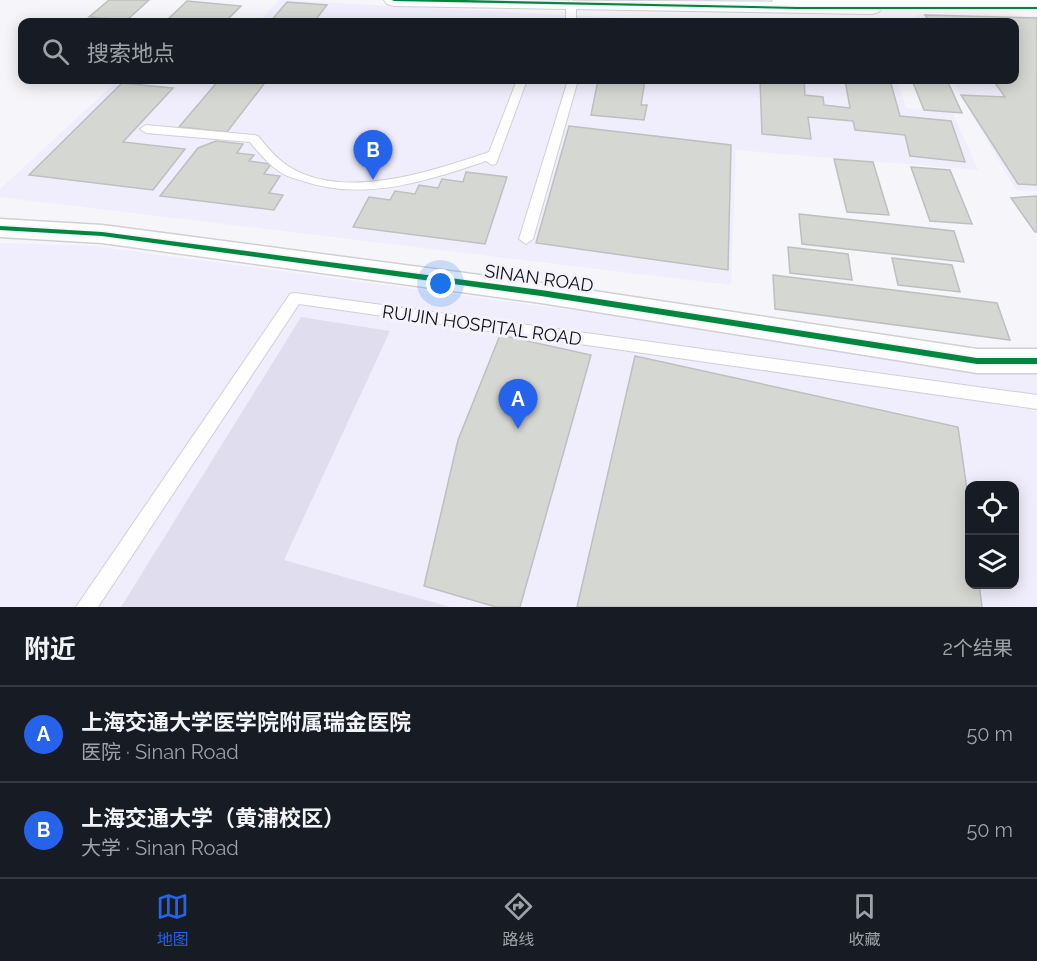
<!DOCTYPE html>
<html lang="zh">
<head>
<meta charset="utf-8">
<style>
	body { margin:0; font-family:Raleway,"Noto Sans SC",sans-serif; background:#242831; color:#f1f3f6 }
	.controls { position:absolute; right:18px; bottom:18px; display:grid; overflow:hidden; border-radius:12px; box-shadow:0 3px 15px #0003 }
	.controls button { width:54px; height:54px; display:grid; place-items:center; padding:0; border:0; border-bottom:2px solid #363941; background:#171b24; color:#f1f3f6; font:30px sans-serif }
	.you { position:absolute; left:441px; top:284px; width:21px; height:21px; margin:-15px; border:4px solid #fff; border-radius:50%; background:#1a73e8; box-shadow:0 0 0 9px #1a73e833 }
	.badge { display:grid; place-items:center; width:39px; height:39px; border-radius:50%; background:#2563eb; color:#fff; font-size:20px; font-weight:700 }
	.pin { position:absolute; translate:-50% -50px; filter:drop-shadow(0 2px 3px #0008) }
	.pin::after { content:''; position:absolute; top:32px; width:21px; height:18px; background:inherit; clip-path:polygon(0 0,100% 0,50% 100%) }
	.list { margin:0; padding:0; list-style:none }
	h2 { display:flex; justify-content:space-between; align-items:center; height:78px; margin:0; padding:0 24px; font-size:26px }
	h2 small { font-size:20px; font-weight:400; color:#9ea1a6 }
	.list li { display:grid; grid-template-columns:39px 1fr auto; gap:18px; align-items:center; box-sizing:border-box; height:96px; padding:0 24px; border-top:2px solid #363941 }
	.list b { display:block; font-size:22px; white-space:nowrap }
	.list p { margin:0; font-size:20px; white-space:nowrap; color:#9ea1a6 }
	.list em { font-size:20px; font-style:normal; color:#9ea1a6 }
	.icon { flex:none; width:33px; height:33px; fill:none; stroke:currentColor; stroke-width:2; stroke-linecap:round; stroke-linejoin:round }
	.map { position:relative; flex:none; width:1037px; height:607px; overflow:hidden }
	.search { position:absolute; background:#171b24; box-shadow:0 3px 15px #0003; left:18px; right:18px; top:18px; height:66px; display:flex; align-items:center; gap:15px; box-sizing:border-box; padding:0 21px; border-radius:12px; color:#9ea1a6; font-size:22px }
	.sheet { height:270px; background:#171b24 }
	nav { display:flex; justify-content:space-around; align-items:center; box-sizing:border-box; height:84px; border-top:2px solid #363941; background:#171b24; font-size:16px; color:#9ea1a6 }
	nav a { display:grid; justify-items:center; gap:3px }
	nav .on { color:#2563eb }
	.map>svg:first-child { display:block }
</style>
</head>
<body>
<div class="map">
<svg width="1037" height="607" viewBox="0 0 1037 607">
	<rect width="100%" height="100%" fill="#f5f5fa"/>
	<!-- built -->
	<path fill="#f0eefc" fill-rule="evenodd" d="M279,0L700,22H259Z
		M915,15L1037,16V191L1016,190L952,80H1014V22H920Z
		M118,80H178L205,83L208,80H897L906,108L952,111L978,170L736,150L731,285L0,197V189Z
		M0,243L94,246L1037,373V607H0ZM970,485H1014V584H970Z"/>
	<!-- green -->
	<path fill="#e0ddee" d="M301,317L390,331L284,560L450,607H121Z"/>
	<!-- building -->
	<path fill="#d5d7d2" stroke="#bebfbe" stroke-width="1.5" d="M109,0H149L127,20L89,17Z
		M187,1L241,6L225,22H165Z
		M287,2L327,5L314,22H270Z
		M925,15L1037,18V185L1018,184L961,95L1005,97L993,80H1014V22H930Z
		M219,80H267L227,132L179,127Z
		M598,80H645L641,105H647L644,120L591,115Z
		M760,80H804L805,95L823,97L824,105L850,108L845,80H890L900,116L951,121L965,162L910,156L905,135L855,130L853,121L808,117L811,139L762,134Z
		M912,80H947L962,113L924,110Z
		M122,83L173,88L123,142L185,149L153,190L29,175Z
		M569,126L731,145L728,270L536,243Z
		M216,141L243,144L237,153L254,155L249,161L271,164L264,174L280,176L269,193L283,195L274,210L160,196L198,148Z
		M834,159L873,162L889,215L847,212Z
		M911,167L950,170L972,224L930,221Z
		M466,172L507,177L485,244L353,227L369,197L390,200L395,191L415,194L419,185L438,188L442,179L463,182Z
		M1037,196V232H1035L1011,198Z
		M799,214L954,231L964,262L802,244Z
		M788,247L848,254L852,280L790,273Z
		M892,258L952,265L960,292L898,285Z
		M773,275L997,303L1010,340L775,309Z
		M500,335L591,355L520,607H496L424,586L458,440Z
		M635,356L958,427L970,510V584H979L982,607H577Z"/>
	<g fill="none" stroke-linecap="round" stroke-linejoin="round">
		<!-- service casing -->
		<g stroke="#d0d0d5" stroke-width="2">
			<path id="service" d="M571,0L576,3V22H566V3Z
				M517,80H527L496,164L492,165L486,161C427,181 367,201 306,182C297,179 287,177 280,172C268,164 259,153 250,142L146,133L140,129L146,125L254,135L258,136C267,147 276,158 288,166C344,202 432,171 489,152Z
				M568,80H578L533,239L526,244L519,239Z
				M295,293L1037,395V409L299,304L98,607H76L290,294Z"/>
		</g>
		<!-- minor casing -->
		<g stroke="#d0d0d5" stroke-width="3">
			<path id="minor" d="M0,219L102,225L541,283L977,349H1037V373H977L541,303L102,243L0,237Z"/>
		</g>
		<!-- primary casing -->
		<g stroke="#d0d0d5" stroke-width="2">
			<path id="primary" d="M384,0L872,2L879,4L882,8L879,12L872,14L394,6L387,4Z"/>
		</g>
		<!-- trunk casing -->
		<g stroke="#d0d0d5" stroke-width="2">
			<path id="trunk" d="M772,0H1037V8L845,9L782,6L775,4Z"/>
		</g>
		<!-- service -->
		<use href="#service" fill="#fefefe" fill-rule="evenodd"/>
		<!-- minor -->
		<use href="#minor" fill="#fefefe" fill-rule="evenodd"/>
		<!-- primary -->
		<use href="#primary" fill="#fefefe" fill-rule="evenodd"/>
		<!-- trunk -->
		<use href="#trunk" fill="#fefefe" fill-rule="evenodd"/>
		<!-- cycleway casing -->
		<g stroke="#f3f2fd" stroke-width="3">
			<path id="cycleway" d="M392,0H465L797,7H1037V9H797L394,1Z
				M0,226L102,232L541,290L977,358H1037V364H977L541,296L102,236L0,230Z"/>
		</g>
		<!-- cycleway -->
		<use href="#cycleway" fill="#00873e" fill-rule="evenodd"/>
	</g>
	<g text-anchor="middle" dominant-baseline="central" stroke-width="6" stroke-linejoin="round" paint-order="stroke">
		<!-- street labels -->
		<g font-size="18" fill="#121117" stroke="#f3f2fd">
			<text transform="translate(539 278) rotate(8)">SINAN ROAD</text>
			<text transform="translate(482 325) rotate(8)">RUIJIN HOSPITAL ROAD</text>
		</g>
	</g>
</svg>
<div class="controls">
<button><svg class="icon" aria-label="locate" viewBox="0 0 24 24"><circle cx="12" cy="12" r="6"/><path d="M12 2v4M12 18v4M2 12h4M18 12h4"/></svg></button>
<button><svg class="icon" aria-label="layers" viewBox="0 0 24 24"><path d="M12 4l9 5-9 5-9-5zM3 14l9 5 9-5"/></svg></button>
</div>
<div class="you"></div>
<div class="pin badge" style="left:518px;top:429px">A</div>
<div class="pin badge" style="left:373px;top:180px">B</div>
<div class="search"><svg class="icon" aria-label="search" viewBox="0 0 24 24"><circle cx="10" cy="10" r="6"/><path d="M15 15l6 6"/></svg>搜索地点</div>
</div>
<section class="sheet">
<h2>附近<small>2个结果</small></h2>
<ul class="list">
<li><span class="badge">A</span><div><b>上海交通大学医学院附属瑞金医院</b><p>医院 · Sinan Road</p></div><em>50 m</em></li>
<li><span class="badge">B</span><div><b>上海交通大学（黄浦校区）</b><p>大学 · Sinan Road</p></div><em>50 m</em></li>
</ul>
</section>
<nav>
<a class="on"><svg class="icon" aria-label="map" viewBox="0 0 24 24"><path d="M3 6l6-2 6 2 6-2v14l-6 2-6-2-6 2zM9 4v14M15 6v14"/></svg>地图</a>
<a><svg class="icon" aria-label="directions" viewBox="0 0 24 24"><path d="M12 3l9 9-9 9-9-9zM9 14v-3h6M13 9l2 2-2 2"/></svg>路线</a>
<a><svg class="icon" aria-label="saved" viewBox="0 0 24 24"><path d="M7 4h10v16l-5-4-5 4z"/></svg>收藏</a>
</nav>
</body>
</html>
